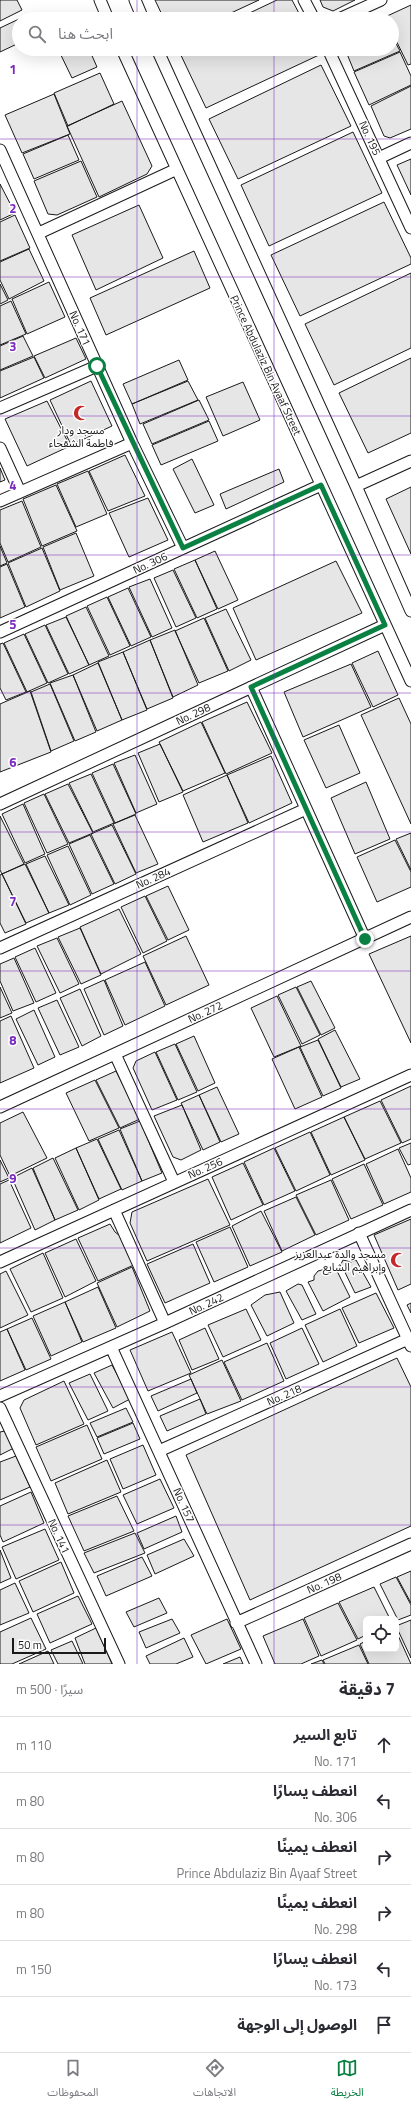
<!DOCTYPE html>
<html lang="ar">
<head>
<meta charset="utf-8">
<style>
	body { margin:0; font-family:"Titillium Web","Noto Sans Arabic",sans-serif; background:#f2f2f3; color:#2b2b33; direction:rtl }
	.controls { position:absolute; right:12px; bottom:12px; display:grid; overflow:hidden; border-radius:6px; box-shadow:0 4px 16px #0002 }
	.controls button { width:36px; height:36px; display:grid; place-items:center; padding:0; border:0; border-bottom:1px solid #e1e1e2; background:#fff; color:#2b2b33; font:20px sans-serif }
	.scale { position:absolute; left:12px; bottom:10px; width:94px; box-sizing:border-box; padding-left:4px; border:2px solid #1a1a1a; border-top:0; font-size:11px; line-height:14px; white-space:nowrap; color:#1a1a1a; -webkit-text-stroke:3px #fff; paint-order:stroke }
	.stop { position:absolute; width:12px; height:12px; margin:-9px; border:3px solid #0b8043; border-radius:50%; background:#fff }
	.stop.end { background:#0b8043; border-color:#fff; box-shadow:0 1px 4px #0008 }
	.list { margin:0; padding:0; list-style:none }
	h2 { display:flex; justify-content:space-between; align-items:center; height:52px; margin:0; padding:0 16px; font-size:17px }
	h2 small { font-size:13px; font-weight:400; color:#7c7c81 }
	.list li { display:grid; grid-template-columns:26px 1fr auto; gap:12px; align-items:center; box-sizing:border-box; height:56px; padding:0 16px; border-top:1px solid #e1e1e2 }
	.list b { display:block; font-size:15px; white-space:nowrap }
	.list p { margin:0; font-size:13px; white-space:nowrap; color:#7c7c81 }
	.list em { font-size:13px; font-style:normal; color:#7c7c81 }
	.icon { flex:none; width:22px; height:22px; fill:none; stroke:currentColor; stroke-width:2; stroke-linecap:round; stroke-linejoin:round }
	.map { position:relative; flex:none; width:411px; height:1664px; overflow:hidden; direction:ltr }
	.search { position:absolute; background:#fff; box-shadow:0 4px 16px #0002; left:12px; right:12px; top:12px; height:44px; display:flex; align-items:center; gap:10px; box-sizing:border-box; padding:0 14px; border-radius:22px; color:#7c7c81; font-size:15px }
	.sheet { height:388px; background:#fff }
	nav { display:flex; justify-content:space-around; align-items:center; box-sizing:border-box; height:56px; border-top:1px solid #e1e1e2; background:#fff; font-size:11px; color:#7c7c81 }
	nav a { display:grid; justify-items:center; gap:2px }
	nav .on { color:#0b8043 }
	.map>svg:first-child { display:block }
</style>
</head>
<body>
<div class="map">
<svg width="411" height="1664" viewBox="0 0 411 1664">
	<rect width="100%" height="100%" fill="#fff"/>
	<!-- building -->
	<path fill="#e6e6e6" stroke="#1a1a1a" d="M0,0H17L22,10L0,21Z
		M155,0H259L218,19H164Z
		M277,0H292L302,19H237Z
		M320,0H355L333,11L323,7Z
		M411,5V64L408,65L392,32V19H386L385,17Z
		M19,19V43L0,52V28Z
		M392,36L400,51L354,71L345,49H392Z
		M58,49H89L97,67L72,78Z
		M178,49H316L319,55L206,108Z
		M400,52L411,76V85L369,105L354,72Z
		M321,65L351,126L238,179L209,119Z
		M100,73L114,104L68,126L54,93Z
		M411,86V129L390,138L384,136L371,106Z
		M54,94L70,134L22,153L5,115Z
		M122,101L152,166L147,174L99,197L67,126Z
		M353,132L382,193L269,246L241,185Z
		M68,135L79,160L34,179L23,154Z
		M411,159V195L397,165Z
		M81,161L97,197L57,215L48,214L34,181Z
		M0,184L15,213L0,220Z
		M384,202L411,258V264L300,316L271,255Z
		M139,205L163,258L96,290L72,235Z
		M15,215L30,248L0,261V222Z
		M29,249L44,281L9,299L0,280V262Z
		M194,251L210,288L106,335L90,298Z
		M411,273V348L334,385L305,324Z
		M49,282L65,317L27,334L12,299Z
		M0,284L8,300L0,304Z
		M11,301L26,334L0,345V306Z
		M23,336L33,356L0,370V346Z
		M76,338L86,359L45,378L34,356Z
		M34,357L44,378L0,398V371Z
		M411,358V433L368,453L339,393Z
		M179,360L188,380L132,404L123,384Z
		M91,381L112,426L71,445L50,400Z
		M188,381L198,400L140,424L132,404Z
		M243,382L260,420L223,436L206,397Z
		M199,400L209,420L152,444L143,424Z
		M47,401L70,446L27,466L5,419Z
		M209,421L218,441L161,465L152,445Z
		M125,455L145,496L108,511L89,471Z
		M192,459L214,505L195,513L173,469Z
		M0,468L5,480L0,482Z
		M279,469L284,482L226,509L220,494Z
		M88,471L107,514L76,527L57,484Z
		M56,485L77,531L42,546L23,499Z
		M411,487V554L386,499Z
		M148,498L168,540L129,557L109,513Z
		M22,501L41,547L8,562L0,543V510Z
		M76,533L94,576L60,590L43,547Z
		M0,546L7,563L0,566Z
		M42,548L60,591L26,607L8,563Z
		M215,551L238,600L218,609L195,560Z
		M195,560L217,609L197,618L174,569Z
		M336,561L362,613L256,660L233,608Z
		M7,564L25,607L0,618V567Z
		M173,570L196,618L176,627L154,578Z
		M150,579L172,628L152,637L129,587Z
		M128,588L151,637L131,646L108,597Z
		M107,597L130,646L110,655L87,606Z
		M86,607L109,656L89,665L66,616Z
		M226,609L251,660L229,671L205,618Z
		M66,617L89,665L69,674L46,625Z
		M204,618L228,671L199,683L175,631Z
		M45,625L68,674L48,683L25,634Z
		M175,630L198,685L173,697L150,640Z
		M24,634L47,683L27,692L4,643Z
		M150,640L173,698L147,709L123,652Z
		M3,643L26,692L6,700L0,688V644Z
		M378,651L398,695L373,707L352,663Z
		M123,652L147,710L122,720L98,662Z
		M98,663L122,720L97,731L73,675Z
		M351,664L371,707L303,737L284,692Z
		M73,675L96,732L75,741L50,683Z
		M50,684L74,741L51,751L31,692Z
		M30,691L51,752L0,772V704Z
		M399,698L411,724V824L361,715Z
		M247,702L272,753L226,774L202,722Z
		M201,722L225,773L183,791L159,742Z
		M339,725L360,773L326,788L304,740Z
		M160,744L183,792L159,802L138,753Z
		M135,755L157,804L136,813L114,763Z
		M271,756L292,803L249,823L227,775Z
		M113,764L136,814L115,823L92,773Z
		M91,774L114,823L93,832L69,783Z
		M227,775L248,823L203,842L183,795Z
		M366,782L390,839L355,854L331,798Z
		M68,784L93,833L69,843L45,794Z
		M44,794L68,844L47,853L24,803Z
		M23,804L45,854L25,863L2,814Z
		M135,815L158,864L136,873L113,824Z
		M0,816L24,864L2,874L0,870Z
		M112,825L136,874L115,884L91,834Z
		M411,833V870L396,839Z
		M90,835L114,884L92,894L69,844Z
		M395,840L411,872V887L377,902L357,857Z
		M68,846L91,895L70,905L47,855Z
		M45,856L69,905L49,913L26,864Z
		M25,864L49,913L26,923L2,874Z
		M2,874L26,924L5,933L0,923V875Z
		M168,886L189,930L168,940L146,896Z
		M145,896L167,941L143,953L121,907Z
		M119,909L141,954L101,974L80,927Z
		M80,928L101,975L81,984L58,937Z
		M186,936L209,985L166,1005L143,956Z
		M411,936V1043L369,954Z
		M57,938L79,984L60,993L37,946Z
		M35,948L56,993L36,1002L15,957Z
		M14,958L34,1003L13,1011L0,981V964Z
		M145,962L165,1006L125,1025L105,980Z
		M104,980L123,1026L104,1035L84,989Z
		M311,981L335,1028L321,1035L297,987Z
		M0,987L12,1013L0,1018Z
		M296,987L320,1035L302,1044L278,995Z
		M80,989L101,1036L82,1046L60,998Z
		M277,996L301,1046L274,1057L251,1008Z
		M57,1000L79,1047L60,1055L38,1008Z
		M34,1010L55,1057L38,1065L16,1019Z
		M11,1016L34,1068L0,1083V1021Z
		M335,1030L360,1079L341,1087L318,1039Z
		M194,1036L215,1083L198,1091L176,1044Z
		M318,1040L341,1088L323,1096L300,1047Z
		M175,1044L197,1092L178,1100L156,1052Z
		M299,1047L322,1097L295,1109L272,1059Z
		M155,1052L177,1100L152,1110L133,1068L136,1061Z
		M116,1071L140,1119L120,1128L96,1080Z
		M95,1080L119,1128L89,1141L66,1093Z
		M411,1086V1139L402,1143L381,1100Z
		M217,1087L239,1134L221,1142L199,1095Z
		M199,1095L220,1142L203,1150L181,1103Z
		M380,1101L401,1143L365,1159L344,1117Z
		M182,1105L201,1150L181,1160L173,1157L154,1116Z
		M23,1112L47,1158L10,1176L0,1155V1123Z
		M344,1117L365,1160L331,1175L311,1132Z
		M140,1121L162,1173L142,1181L120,1129Z
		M119,1130L142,1181L122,1190L98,1139Z
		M310,1132L330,1175L296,1191L275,1148Z
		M97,1139L121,1189L99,1199L76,1148Z
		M411,1143V1164L408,1165L399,1148Z
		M76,1148L99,1200L79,1210L55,1158Z
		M274,1148L295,1191L264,1205L244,1162Z
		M398,1149L411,1178V1192L384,1204L366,1164Z
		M53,1158L78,1210L55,1220L33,1168Z
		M0,1160L9,1178L0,1182Z
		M243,1163L263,1205L231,1220L212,1177Z
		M364,1164L383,1205L351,1219L332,1179Z
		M32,1168L55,1220L35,1230L12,1178Z
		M208,1179L230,1225L147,1261L130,1223L132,1212Z
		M9,1180L31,1228L0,1243V1184Z
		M331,1180L349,1220L316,1235L296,1195Z
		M296,1197L315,1235L282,1251L264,1211Z
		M261,1211L282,1252L250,1266L232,1226Z
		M411,1219V1284L398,1290L374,1235Z
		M110,1224L115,1232L124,1239L136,1264L98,1281L78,1238Z
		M230,1227L248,1267L214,1282L196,1242Z
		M76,1239L96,1281L65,1297L45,1253Z
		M193,1244L210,1283L165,1303L147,1264Z
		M43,1253L63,1298L31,1312L10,1269Z
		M343,1260L351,1262L356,1260L371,1287L355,1293L341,1264Z
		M132,1267L150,1311L117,1327L97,1283Z
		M326,1269L331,1272L336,1269L350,1297L323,1311L308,1282L314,1280V1276L318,1271Z
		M6,1271L28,1315L0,1328V1274Z
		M298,1284L302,1285L316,1314L302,1320L286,1291Z
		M98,1287L116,1328L83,1342L65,1302Z
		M280,1292L294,1323L267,1336L251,1305L265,1295Z
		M376,1293L394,1328L359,1343L342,1308Z
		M65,1302L82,1342L51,1356L33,1316Z
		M411,1303V1313L407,1305Z
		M246,1309L261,1340L223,1357L208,1325Z
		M340,1309L357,1346L323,1362L305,1325Z
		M32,1318L51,1359L26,1370L7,1329Z
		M205,1328L219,1359L192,1370L179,1340Z
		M302,1328L319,1364L286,1379L270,1343Z
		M7,1329L25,1370L0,1381V1332Z
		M172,1332L191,1373L148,1391L130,1350Z
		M267,1343L284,1381L242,1400L224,1362Z
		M397,1358L411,1387V1526L250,1600L186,1455Z
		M222,1360L241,1401L207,1414L189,1375Z
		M112,1365L130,1399L113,1408L94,1373Z
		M90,1374L108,1411L88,1420L69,1383Z
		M191,1379L197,1393L158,1411L151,1396Z
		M64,1381L84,1424L36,1445L20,1408L24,1400Z
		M200,1399L206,1414L167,1431L160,1416Z
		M126,1408L133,1422L97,1437L90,1423Z
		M133,1423L140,1439L104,1454L97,1438Z
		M87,1425L102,1459L51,1481L36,1447Z
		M5,1431L14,1448L0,1455V1432Z
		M143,1445L156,1475L123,1489L110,1459Z
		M16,1456L30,1487L0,1500V1462Z
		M107,1460L121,1492L68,1514L55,1483Z
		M160,1479L174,1508L137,1524L123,1495Z
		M31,1492L44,1523L3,1542L0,1535V1506Z
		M117,1496L134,1531L84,1551L68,1516Z
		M176,1516L182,1532L144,1549L137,1533Z
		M45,1529L59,1560L16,1579L2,1547Z
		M135,1533L145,1553L94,1573L84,1553Z
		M184,1539L194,1556L155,1574L147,1555Z
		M0,1550L11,1578L0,1583Z
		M142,1557L152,1576L106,1596L97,1576Z
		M61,1562L74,1593L33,1612L19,1581Z
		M411,1571V1603L397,1577Z
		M396,1577L411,1605V1615L398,1620L380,1584Z
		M15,1583L29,1613L0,1625V1590Z
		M374,1587L390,1619H366V1635L358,1639L339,1602Z
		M78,1596L92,1624L50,1643L37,1614Z
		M159,1598L167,1613L134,1627L126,1612Z
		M338,1603L357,1640L321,1656L304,1618Z
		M31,1618L46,1649L12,1664H0V1632Z
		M172,1619L180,1633L146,1648L139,1632Z
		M227,1619L241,1649L206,1664L191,1635Z
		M303,1619L319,1656L301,1664H275L263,1636Z
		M411,1620V1658L396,1626Z
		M96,1628L112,1664H85L75,1638Z
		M396,1631L411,1664H369L360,1644L366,1641V1649H396Z
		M184,1638L193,1657L176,1664H150L146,1656Z
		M72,1641L83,1664H58L51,1650Z
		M359,1645L368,1664H325L323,1660Z
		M48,1651L54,1664H19Z
		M240,1657L243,1664H223Z
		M322,1660L324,1664H311Z"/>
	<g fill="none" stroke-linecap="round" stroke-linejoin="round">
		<!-- street casing -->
		<g stroke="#1a1a1a" stroke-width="13">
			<path id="street" d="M100,0L108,19
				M135,0L143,19
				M304,0L314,19
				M339,19L381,0
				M122,49L411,681
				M157,49L356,486L411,611
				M328,49L411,228
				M0,150L132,443L183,548
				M379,158L411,143
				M39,233L177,169
				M0,408L97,366
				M0,448L20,492
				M356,486L411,461
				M0,501L132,443
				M0,632L321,485
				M251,687L365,939
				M0,804L385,625
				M0,948L306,809
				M115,1054L174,1182
				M0,1107L411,917
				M114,1210L165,1323
				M359,1233L411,1346
				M0,1262L411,1075
				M111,1347L256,1664
				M0,1396L165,1323L411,1210
				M0,1408L119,1664
				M159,1451L408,1339
				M236,1623L411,1544"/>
		</g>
		<!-- street -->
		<use href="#street" stroke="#fff" stroke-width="11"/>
	</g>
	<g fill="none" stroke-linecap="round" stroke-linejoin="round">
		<!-- route -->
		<path stroke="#0b8043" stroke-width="5" d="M97,366L183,548L321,485L385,625L251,687L365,939"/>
	</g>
	<!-- grid -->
	<path fill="none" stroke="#7b2cbf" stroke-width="1" stroke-opacity="0.55" d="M137,0V19M274,0V19M137,49V1664M274,49V1664M0,139H411M0,277H411M0,416H411M0,555H411M0,693H411M0,832H411M0,971H411M0,1109H411M0,1248H411M0,1387H411M0,1525H411"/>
	<!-- icons -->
	<defs>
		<g id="mosque-bare" transform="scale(1.2)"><path d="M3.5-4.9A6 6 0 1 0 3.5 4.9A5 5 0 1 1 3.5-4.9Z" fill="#c62828" stroke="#fff" stroke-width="2.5" paint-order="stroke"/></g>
	</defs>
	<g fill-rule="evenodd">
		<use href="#mosque-bare" x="81" y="413"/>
		<use href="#mosque-bare" x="398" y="1260"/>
	</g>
	<g text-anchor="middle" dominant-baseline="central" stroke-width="3" stroke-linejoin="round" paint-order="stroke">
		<!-- street labels -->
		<g font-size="11" fill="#1a1a1a" stroke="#fff">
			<text transform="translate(370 138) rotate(65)">No. 195</text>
			<text transform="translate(80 328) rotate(66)">No. 171</text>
			<text transform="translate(266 365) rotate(65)">Prince Abdulaziz Bin Ayaaf Street</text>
			<text transform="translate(150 563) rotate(-25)">No. 306</text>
			<text transform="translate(193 714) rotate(-25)">No. 298</text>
			<text transform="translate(153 878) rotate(-24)">No. 284</text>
			<text transform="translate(205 1012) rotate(-25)">No. 272</text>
			<text transform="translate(205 1168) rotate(-24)">No. 256</text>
			<text transform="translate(206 1304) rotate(-25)">No. 242</text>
			<text transform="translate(284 1395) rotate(-24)">No. 218</text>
			<text transform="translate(184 1505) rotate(66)">No. 157</text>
			<text transform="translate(59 1536) rotate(65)">No. 141</text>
			<text transform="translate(324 1583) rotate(-24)">No. 198</text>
		</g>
		<!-- poi labels -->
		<g font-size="11" fill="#1a1a1a" stroke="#fff">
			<text x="81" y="430">مسجد ودار<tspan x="81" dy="13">فاطمة الشقحاء</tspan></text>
			<text x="386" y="1254" text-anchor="end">مسجد والدة عبدالعزيز<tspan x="386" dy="13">وإبراهيم الشايع</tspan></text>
		</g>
	</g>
	<g font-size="13" text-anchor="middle" font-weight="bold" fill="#7b2cbf" stroke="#fff" stroke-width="3" stroke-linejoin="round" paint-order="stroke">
		<text x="13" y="74">1</text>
		<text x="13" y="213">2</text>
		<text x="13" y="351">3</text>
		<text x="13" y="490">4</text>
		<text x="13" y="629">5</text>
		<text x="13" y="767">6</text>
		<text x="13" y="906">7</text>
		<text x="13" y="1045">8</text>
		<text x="13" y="1183">9</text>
	</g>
</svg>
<div class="controls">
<button><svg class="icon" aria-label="locate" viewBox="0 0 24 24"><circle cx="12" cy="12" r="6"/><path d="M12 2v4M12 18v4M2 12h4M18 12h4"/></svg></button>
</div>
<div class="scale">50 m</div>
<div class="stop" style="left:97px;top:366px"></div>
<div class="stop end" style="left:365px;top:939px"></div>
<div class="search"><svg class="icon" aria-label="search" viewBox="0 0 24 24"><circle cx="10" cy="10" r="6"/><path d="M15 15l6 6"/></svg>ابحث هنا</div>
</div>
<section class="sheet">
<h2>7 دقيقة<small>سيرًا · 500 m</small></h2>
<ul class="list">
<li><svg class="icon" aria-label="ahead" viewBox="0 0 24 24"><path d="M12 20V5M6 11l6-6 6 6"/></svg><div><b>تابع السير</b><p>No. 171</p></div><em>110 m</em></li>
<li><svg class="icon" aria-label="left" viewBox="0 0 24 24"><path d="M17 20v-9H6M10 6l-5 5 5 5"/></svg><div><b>انعطف يسارًا</b><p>No. 306</p></div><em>80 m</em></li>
<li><svg class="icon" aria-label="right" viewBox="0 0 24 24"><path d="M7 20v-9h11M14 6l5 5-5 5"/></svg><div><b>انعطف يمينًا</b><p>Prince Abdulaziz Bin Ayaaf Street</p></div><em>80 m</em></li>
<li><svg class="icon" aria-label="right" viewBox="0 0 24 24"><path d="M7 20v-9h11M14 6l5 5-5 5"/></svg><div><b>انعطف يمينًا</b><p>No. 298</p></div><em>80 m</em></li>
<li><svg class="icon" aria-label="left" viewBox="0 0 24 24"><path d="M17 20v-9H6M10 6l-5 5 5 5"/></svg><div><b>انعطف يسارًا</b><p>No. 173</p></div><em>150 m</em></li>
<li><svg class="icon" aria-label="arrive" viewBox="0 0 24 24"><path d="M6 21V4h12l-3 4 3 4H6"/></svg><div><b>الوصول إلى الوجهة</b></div></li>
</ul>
</section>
<nav>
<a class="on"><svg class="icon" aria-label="map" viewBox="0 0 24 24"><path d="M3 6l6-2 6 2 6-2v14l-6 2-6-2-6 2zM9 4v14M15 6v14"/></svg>الخريطة</a>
<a><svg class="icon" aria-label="directions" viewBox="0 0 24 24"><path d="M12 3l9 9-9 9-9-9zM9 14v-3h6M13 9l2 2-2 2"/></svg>الاتجاهات</a>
<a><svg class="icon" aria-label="saved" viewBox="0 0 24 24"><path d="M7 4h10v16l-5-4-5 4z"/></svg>المحفوظات</a>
</nav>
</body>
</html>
